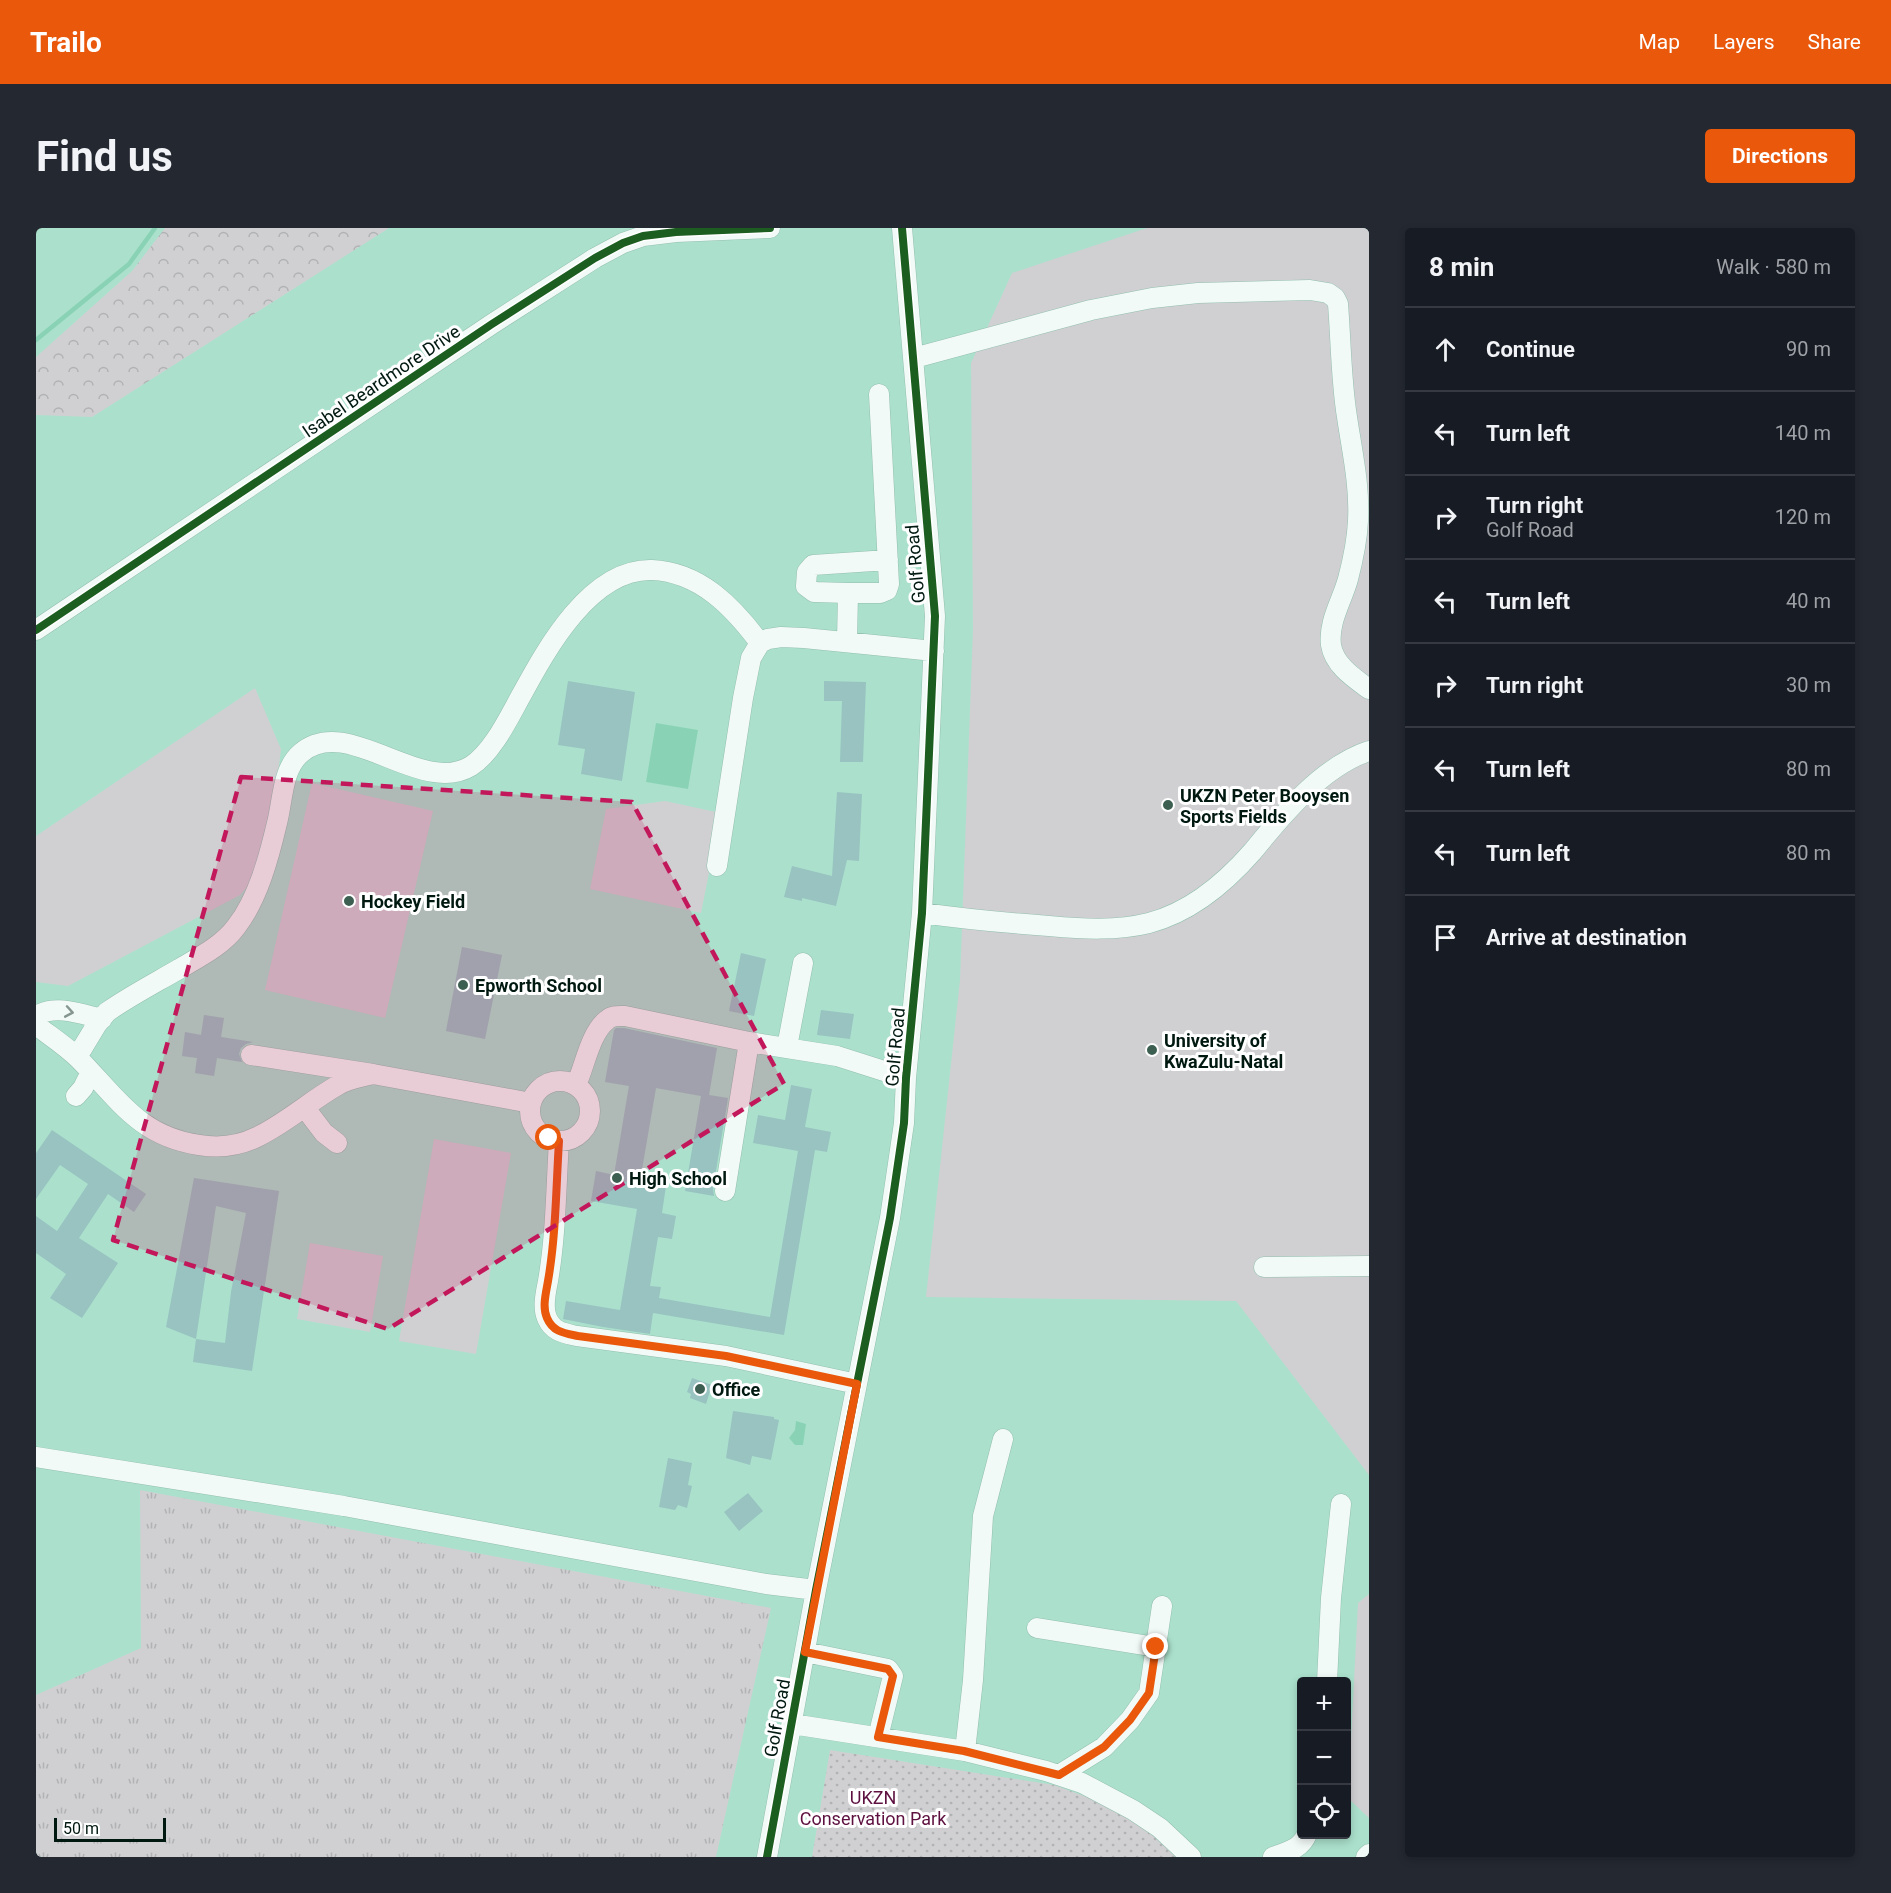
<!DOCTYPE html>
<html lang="en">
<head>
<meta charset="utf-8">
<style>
	body { margin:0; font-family:Roboto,sans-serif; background:#242831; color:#f1f3f6 }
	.controls { position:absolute; right:18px; bottom:18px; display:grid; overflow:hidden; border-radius:6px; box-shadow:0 3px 9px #0003 }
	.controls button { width:54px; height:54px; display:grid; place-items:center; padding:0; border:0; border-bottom:2px solid #363941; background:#171b24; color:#f1f3f6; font:30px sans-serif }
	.scale { position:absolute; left:18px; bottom:15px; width:112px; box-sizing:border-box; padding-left:6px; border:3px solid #001910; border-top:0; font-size:16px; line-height:21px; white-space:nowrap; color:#001910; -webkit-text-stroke:4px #fff; paint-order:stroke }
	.stop { position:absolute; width:18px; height:18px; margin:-14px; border:4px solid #ea580c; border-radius:50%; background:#fff }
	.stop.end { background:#ea580c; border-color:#fff; box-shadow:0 2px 6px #0008 }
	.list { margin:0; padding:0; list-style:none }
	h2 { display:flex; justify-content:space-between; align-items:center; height:78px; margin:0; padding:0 24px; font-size:26px }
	h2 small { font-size:20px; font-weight:400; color:#9ea1a6 }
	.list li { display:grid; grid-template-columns:39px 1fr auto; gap:18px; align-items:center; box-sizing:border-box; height:84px; padding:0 24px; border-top:2px solid #363941 }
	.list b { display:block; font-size:22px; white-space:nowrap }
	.list p { margin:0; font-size:20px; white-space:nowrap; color:#9ea1a6 }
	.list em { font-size:20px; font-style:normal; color:#9ea1a6 }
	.icon { flex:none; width:33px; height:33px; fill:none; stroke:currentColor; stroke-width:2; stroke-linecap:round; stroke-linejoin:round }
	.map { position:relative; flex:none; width:1333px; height:1629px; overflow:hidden; border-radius:6px }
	header { display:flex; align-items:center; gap:36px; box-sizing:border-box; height:84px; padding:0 30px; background:#ea580c; color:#fff }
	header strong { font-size:28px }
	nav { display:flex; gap:33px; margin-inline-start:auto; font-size:21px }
	.intro { display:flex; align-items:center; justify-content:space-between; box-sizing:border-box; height:144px; padding:0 36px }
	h1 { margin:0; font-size:42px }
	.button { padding:15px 27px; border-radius:6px; background:#ea580c; color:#fff; font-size:21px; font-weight:700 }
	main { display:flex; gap:36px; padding:0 36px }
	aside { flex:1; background:#171b24; border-radius:6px; box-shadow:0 3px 9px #0003 }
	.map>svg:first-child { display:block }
</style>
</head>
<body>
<header>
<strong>Trailo</strong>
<nav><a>Map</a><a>Layers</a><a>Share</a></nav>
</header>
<div class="intro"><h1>Find us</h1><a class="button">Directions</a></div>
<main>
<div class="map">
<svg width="1333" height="1629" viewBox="0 0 1333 1629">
	<defs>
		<pattern id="grass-tufts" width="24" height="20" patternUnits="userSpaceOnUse" patternTransform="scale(1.5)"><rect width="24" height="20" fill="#d0d0d2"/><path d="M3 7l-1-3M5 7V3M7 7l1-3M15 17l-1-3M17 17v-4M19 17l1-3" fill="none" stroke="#b1b2b3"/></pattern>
		<pattern id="forest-crowns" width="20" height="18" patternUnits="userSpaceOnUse" patternTransform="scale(1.5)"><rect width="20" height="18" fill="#d0d0d2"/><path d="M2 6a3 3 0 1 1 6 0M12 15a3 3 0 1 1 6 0" fill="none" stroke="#b1b2b3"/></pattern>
		<pattern id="park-dots" width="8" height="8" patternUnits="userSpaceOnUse" patternTransform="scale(1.5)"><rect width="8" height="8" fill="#d0d0d2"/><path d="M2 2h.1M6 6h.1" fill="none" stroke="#b1b2b3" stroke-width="1.8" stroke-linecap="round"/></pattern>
	</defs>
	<rect width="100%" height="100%" fill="#abe1cc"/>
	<!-- grass -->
	<path fill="url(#grass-tufts)" d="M104,1262L735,1380L680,1629H0V1467L105,1420Z"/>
	<!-- forest -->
	<path fill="url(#forest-crowns)" d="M129,0H353L56,189L0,187V129L96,43Z"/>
	<!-- park -->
	<path fill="url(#park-dots)" d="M794,1522L1018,1557L1125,1596L1161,1629H776Z"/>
	<!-- garden -->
	<path fill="#d0d0d2" d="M1111,0H1333V1247L1200,1073L890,1069L924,752L937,401L935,135L976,45Z
		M219,460L245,521L231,636L204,667L32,758L0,754V608Z
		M276,555L397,583L349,790L229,762Z
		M629,573L685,585L665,685L554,661L570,581Z
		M398,911L475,925L440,1126L363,1113Z
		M274,1015L347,1028L334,1104L261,1091Z
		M1333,1366V1590L1312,1570L1322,1375Z"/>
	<!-- water -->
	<path fill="#8ad2b6" d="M620,495L662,502L652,561L610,554Z
		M760,1193L770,1196L767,1217H759L753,1210L759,1202Z"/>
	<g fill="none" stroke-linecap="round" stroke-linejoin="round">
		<!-- stream -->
		<path stroke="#8ad2b6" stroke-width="4.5" d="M0,112L93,36L119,0"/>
	</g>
	<!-- building -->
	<path fill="#98c3c1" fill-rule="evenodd" d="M532,453L599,464L586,553L545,546L549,521L522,517Z
		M788,453L830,454L827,534H804L806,473H788Z
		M801,564L826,566L823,633L811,632L800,678L766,670V673L748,669L756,638L796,648Z
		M426,719L466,727L449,811L410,803Z
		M705,725L730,731L718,788L693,783Z
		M785,782L818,786L814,811L781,807Z
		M168,787L188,790L185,809L217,814L210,816L205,820L203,826L206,834L181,830L178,848L159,845L161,830L146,828L149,804L165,807Z
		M580,800H588L681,820L673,867L692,870L677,961L678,968L649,963L665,868L620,860L604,953L630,958L626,985L640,988L636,1011L622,1009L614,1058L625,1059L623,1070L734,1089L762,923L717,915L722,887L749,892L755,857L776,861L769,899L795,904L791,924L779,922L748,1107L617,1085L614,1106L567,1099L527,1091L530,1073L584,1082L601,981L555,973L560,943L578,947L593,858L569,854L578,802Z
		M16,902L110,966L98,984L72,966L43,1010L82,1035L46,1090L14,1070L30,1046L0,1025V988L21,1003L52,956L24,937L0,971V925Z
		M158,950L243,963L216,1143L157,1134L160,1111L130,1099ZM180,978L210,985L195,1064L189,1115L160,1111Z
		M656,1150L676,1157L670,1176L654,1170L655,1166L651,1164Z
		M697,1183L738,1189V1191L743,1192L735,1232L716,1228L714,1237L690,1230Z
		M632,1230L656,1235L652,1257L656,1258L651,1280L642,1277L639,1282L623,1279Z
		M712,1265L727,1283L703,1303L688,1284Z"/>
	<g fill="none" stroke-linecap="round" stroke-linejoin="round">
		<!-- minor casing -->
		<g stroke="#93bfaf" stroke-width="21">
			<path id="minor" d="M878,130L1055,82L1116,70L1162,65L1274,62L1292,65L1299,70L1302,76C1305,113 1305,152 1311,189C1316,223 1324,258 1322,293C1321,313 1317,332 1312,351C1306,373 1292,394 1295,417C1298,437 1318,450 1333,461
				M812,365L778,364L770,358L771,344L777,337L852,332
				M0,402L456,96L559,30L587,15L607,8L640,4L734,0
				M811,414L812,365H844L851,362L853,356L843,166
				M681,638L707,470L715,430L724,415L732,411L745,409L768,410L898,423
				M886,685C929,691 971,695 1013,698C1047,701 1081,703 1113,695C1155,684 1190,654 1217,623C1247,586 1287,538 1333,523
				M0,788C20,776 45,786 66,791
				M0,797C14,808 30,818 43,831C82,871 103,908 163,917C182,920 203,918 221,909C250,895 274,873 302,857C312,851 325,849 337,846
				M751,819L767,735
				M215,827L337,846L495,875
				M41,829L61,796L71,784C94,768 119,755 143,741C163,729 186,718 200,699C222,671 233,629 241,595C247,572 246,541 265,525C311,485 385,569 435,538C457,524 473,489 486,466C511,420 555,340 616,342C664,344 697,379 724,415
				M494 883a30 30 0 1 1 60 0a30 30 0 1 1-60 0Z
				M540,857C549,838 554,805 571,792C576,787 583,788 589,788L713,814L801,828L870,850
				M40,868L47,860L55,844
				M269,880L288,905L301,915
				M523,913C520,960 520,1007 512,1053C510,1064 506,1079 511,1090C517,1104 528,1105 541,1108L690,1128L821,1156
				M689,963L713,814
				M1228,1039L1333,1038
				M0,1229L308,1278L730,1356L780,1362
				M1001,1400L1120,1419
				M769,1424L852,1441L857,1448L842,1509
				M1291,1454L1295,1370L1305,1276
				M756,1496L929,1523L1010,1543L1046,1555L1097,1582L1124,1600L1155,1629
				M929,1523L937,1452L947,1288L967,1211
				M1023,1547L1068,1519L1094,1492L1113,1465L1126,1378
				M731,1629L780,1362L854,990L868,895L870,850L886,685L899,388L866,0
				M1237,1629C1251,1624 1265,1621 1271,1606
				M1330,1629L1333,1626"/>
		</g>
		<!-- minor -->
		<use href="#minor" stroke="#f2faf7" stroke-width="20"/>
		<!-- cycleway casing -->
		<g stroke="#fff" stroke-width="11">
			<path id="cycleway" d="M0,402L456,96L559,30L587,15L607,8L640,4L734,0
				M731,1629L780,1362L854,990L868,895L870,850L886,685L899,388L866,0"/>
		</g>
		<!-- cycleway -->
		<use href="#cycleway" stroke="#1b5e20" stroke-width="8"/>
	</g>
	<!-- one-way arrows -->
	<defs><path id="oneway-chevron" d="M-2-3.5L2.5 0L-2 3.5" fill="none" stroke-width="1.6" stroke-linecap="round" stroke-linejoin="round" transform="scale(1.5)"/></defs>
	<use stroke="#85958f" href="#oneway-chevron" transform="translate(33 784) rotate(10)"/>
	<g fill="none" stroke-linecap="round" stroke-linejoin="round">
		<!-- route -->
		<path stroke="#ea580c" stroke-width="8" d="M513,910L523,913C520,960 520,1007 512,1053C510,1065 506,1079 511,1090C517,1104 528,1105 542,1108L690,1128L821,1156L769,1424L852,1441L857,1448L842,1509L928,1523L1023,1547L1068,1519L1094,1492L1113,1465L1120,1419"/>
	</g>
	<!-- marked area -->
	<path fill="#c2185b" fill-opacity="0.2" stroke="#c2185b" stroke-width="4.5" stroke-dasharray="12 8" stroke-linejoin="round" d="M205,549L596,574L748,856L352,1101L77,1012Z"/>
	<!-- markers -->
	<g fill="#3c5f52" stroke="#fff" stroke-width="2">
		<circle cx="1132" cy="577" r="6"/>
		<circle cx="313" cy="673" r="6"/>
		<circle cx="427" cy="757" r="6"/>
		<circle cx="1116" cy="822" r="6"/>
		<circle cx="581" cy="950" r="6"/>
		<circle cx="664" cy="1161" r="6"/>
	</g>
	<g text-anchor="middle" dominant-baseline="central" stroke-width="6" stroke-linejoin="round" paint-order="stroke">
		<!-- street labels -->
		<g font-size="18" fill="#001910" stroke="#fff">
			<text transform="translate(345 153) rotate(-34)">Isabel Beardmore Drive</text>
			<text transform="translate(879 336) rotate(-95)">Golf Road</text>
			<text transform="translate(859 819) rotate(-85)">Golf Road</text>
			<text transform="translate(741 1490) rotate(-80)">Golf Road</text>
		</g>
		<!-- poi labels -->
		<g font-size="18" font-weight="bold" fill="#001910" stroke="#fff" text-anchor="start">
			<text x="1144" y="567">UKZN Peter Booysen<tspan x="1144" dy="21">Sports Fields</tspan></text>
			<text x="325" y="673">Hockey Field</text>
			<text x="439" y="757">Epworth School</text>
			<text x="1128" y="812">University of<tspan x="1128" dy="21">KwaZulu-Natal</tspan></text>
			<text x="593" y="950">High School</text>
			<text x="676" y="1161">Office</text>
		</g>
		<!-- park labels -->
		<g font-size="18" fill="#5e1141" stroke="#fff">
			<text x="837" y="1569">UKZN<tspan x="837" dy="21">Conservation Park</tspan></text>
		</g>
	</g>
</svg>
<div class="controls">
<button>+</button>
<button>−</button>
<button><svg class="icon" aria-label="locate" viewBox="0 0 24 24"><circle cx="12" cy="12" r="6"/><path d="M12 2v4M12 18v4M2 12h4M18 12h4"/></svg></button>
</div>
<div class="scale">50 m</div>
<div class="stop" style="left:513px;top:910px"></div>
<div class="stop end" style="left:1120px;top:1419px"></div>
</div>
<aside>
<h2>8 min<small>Walk · 580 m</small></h2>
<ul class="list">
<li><svg class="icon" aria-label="ahead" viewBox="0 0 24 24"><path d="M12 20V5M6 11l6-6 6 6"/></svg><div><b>Continue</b></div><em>90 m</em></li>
<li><svg class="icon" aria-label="left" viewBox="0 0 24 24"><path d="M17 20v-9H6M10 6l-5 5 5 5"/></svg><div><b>Turn left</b></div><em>140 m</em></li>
<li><svg class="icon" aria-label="right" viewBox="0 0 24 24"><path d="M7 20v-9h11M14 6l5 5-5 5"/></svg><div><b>Turn right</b><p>Golf Road</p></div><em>120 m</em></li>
<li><svg class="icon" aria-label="left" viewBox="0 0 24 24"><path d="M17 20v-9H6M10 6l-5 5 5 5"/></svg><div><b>Turn left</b></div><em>40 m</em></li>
<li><svg class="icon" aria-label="right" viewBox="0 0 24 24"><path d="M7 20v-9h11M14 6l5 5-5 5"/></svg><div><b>Turn right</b></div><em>30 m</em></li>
<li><svg class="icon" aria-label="left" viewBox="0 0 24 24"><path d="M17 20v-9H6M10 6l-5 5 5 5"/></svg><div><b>Turn left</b></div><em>80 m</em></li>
<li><svg class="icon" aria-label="left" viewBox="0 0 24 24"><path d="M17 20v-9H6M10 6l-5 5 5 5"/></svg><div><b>Turn left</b></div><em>80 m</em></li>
<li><svg class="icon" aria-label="arrive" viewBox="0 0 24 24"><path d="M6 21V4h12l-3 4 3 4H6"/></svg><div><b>Arrive at destination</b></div></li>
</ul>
</aside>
</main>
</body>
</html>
